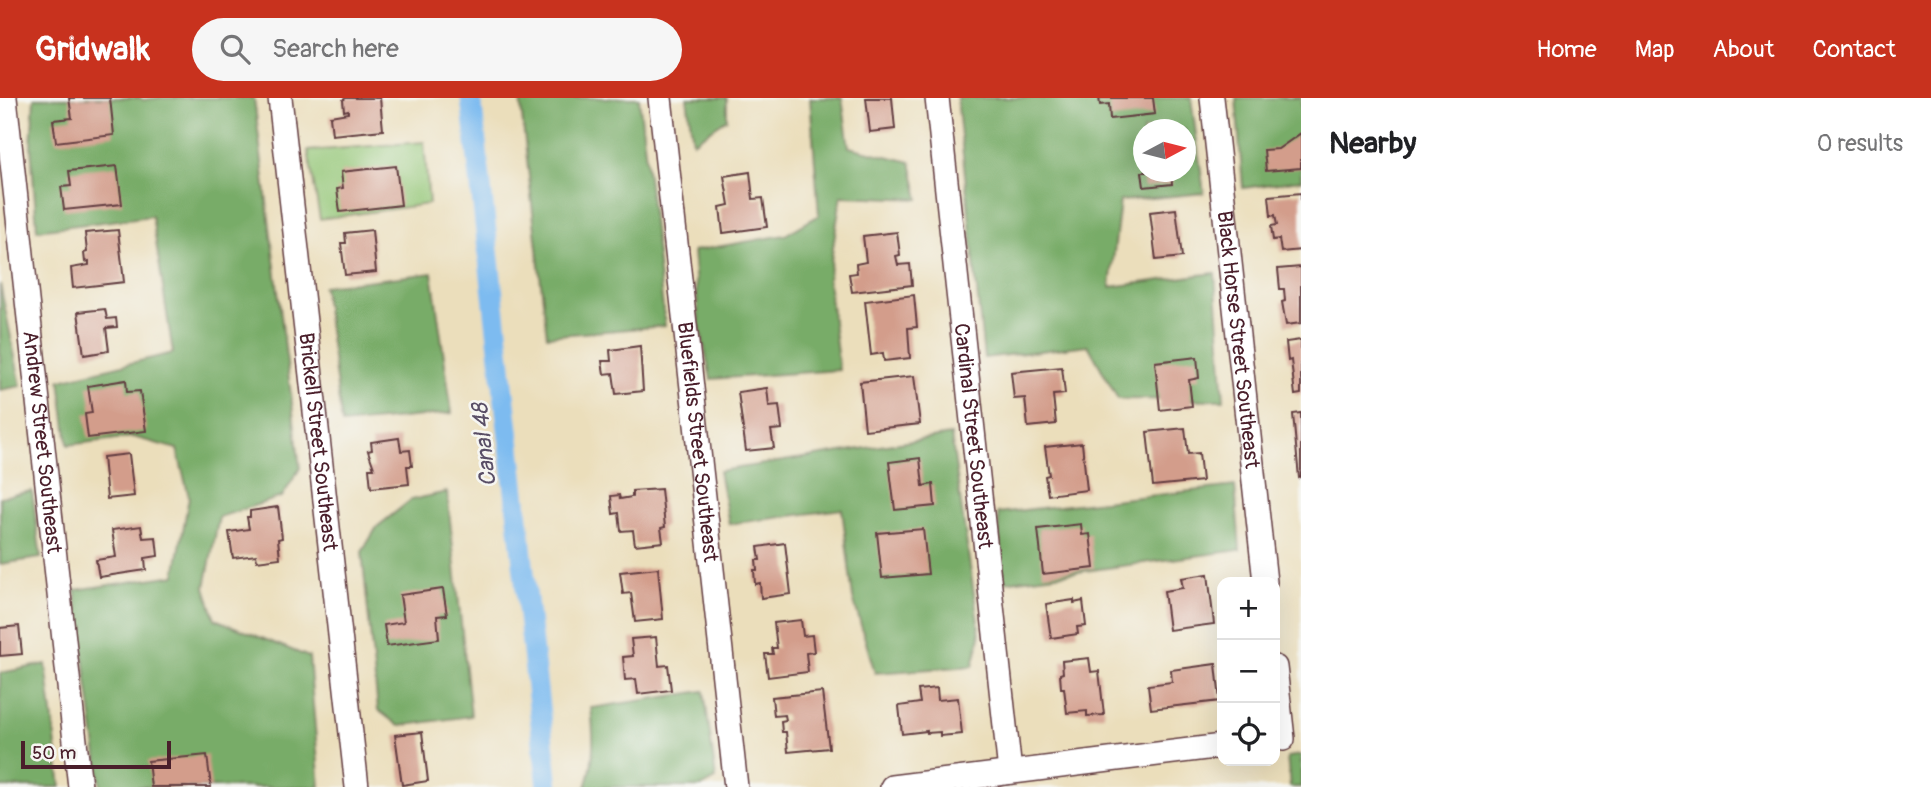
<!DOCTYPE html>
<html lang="en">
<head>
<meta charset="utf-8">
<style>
	body { margin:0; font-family:Pangolin,sans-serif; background:#f6f6f6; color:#202124 }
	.controls { position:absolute; right:21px; bottom:21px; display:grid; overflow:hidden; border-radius:14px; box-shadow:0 7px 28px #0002 }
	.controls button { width:63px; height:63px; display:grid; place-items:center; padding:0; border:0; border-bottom:2px solid #e0e0e0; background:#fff; color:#202124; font:35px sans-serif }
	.compass { position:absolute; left:1133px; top:21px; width:63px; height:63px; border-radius:50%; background:#fff; box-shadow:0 7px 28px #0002; rotate:83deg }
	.scale { position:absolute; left:21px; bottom:18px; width:150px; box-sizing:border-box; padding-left:7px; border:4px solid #4a1f2b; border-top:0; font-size:19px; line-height:24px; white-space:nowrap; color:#4a1f2b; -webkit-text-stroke:5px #f6f6f2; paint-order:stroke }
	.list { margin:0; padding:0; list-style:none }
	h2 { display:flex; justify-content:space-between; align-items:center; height:91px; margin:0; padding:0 28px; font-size:30px }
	h2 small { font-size:23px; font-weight:400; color:#757577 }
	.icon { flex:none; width:38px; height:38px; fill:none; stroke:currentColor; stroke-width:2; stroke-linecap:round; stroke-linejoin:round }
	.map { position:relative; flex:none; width:1301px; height:689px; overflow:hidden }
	header { display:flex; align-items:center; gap:42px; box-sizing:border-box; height:98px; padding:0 35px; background:#c8321e; color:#fff }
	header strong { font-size:33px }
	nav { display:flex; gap:38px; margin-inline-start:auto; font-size:24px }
	.search { width:490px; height:63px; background:#f6f6f6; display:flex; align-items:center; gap:18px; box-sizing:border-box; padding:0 24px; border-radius:38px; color:#757577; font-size:26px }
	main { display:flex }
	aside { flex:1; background:#fff }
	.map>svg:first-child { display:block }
</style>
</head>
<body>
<header>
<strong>Gridwalk</strong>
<div class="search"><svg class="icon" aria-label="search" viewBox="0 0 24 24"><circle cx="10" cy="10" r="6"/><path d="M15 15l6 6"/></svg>Search here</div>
<nav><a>Home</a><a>Map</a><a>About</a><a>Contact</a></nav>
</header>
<main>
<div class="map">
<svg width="1301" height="689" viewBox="0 0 1301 689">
	<rect width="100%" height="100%" fill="#f6f6f2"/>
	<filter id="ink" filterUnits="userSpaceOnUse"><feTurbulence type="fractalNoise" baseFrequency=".0143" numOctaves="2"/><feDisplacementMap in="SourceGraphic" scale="14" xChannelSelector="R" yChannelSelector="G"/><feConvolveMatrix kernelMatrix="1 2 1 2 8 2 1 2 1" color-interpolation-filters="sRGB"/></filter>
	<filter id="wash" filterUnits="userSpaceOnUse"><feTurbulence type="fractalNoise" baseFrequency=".00686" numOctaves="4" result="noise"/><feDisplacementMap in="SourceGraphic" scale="28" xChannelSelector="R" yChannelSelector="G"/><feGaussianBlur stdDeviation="1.57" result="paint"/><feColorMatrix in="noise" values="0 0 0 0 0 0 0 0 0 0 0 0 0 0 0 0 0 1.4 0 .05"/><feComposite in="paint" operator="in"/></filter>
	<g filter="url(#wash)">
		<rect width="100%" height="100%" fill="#ebdebb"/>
		<!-- green -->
		<path fill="#95c778" stroke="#707352" stroke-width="2" d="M424,44L429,106L320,121L308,53Z"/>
		<!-- forest -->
		<path fill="#78ac68" stroke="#61664a" stroke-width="2" fill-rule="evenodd" d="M34,0H140L143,2L159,0H254L300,370L282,399L219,419L205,489L215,521L309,559L320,689H101L75,492L175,477L189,399L177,351L133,339L68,347L60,282L173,255L152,118L37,132L31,48Z
			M520,0H639L665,228L547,238Z
			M687,0H727V21L693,44Z
			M810,0H842L849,49L911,64L919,101L841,98L828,182L839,272L711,281L699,224L693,153L785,137L819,117Z
			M957,0H1191L1204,95L1120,103L1110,189L1215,175L1224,302L1118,301L1088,247L984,260ZM1143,32H1185V74H1143Z
			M1236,0H1301V82L1243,90Z
			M432,175L452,315L342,326L323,188Z
			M0,186L21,288L0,292Z
			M951,337L980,538L973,568L875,575L853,500L842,411L729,426L719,373Z
			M1235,388L1240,452L1003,484L998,415Z
			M32,393L41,460L0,466V399Z
			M447,394L471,618L399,628L378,612L362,454L377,429L411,402Z
			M46,566L61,689H0V575Z
			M704,593L716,681L701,689H586C595,663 594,637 591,610Z
			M1301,657V689H1290L1287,659Z"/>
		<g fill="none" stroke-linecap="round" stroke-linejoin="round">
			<!-- canal -->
			<path stroke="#7dbbf0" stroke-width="21" d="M471,0L548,689"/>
		</g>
		<g id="blocks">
			<!-- building -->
			<path fill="#d39d8b" d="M69,0H110L114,37L56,44L53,22L72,20Z
				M346,0H380L383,32L332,37L330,18L348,15V12L344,13L343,2Z
				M866,0H892L895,31L870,34Z
				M1099,0H1153L1155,16L1110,21L1109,6L1100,7Z
				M1301,35V70L1266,73L1264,52L1278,51Z
				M117,68L122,106L64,112L61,89L71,88L69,73Z
				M396,68L401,107L340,114L337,91L343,90L341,74Z
				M750,74L753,101L763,100L767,129L723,135L720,109L729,107L724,78Z
				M1142,74H1171L1172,86L1144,89Z
				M1301,95V152L1281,154L1279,141L1273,142L1271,128L1277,127L1275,117L1271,118L1269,98Z
				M1176,111L1182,159L1156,162L1150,114Z
				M118,132L124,184L73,190L71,170L89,167V163L85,164L84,155L87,154L85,135Z
				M372,132L376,174L345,177L341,145H346L345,135Z
				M897,134L900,157L896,158L898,167L910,166L912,187L852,194L849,176L857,175L856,166L866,164L863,138Z
				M1301,169V225L1286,227L1282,204L1285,203L1284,191H1280L1278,171Z
				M914,197L917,229L908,230L910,260L884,263L883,255L871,257L865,203Z
				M105,211L107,221L116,220L117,229L106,230L109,253L84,257L78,214Z
				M1301,242V296L1295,297L1291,262L1288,263L1286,244Z
				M640,248L643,293L616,296L613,275L604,276L602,263H611L610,252Z
				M1197,259L1199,280L1189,282L1192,308L1160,312L1155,264Z
				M1062,269L1065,296L1053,297L1056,326L1028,329L1025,300L1014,301L1011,274Z
				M914,278L920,326L865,332L860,284Z
				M126,282L127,294L140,293L146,333L88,340L85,316L92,315L88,288Z
				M767,290L769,308L779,307L782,331L771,332L774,350L746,353L738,294Z
				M1301,315V379L1299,380L1293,316Z
				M1185,330L1188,356L1199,355L1202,383L1153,388L1147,334Z
				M399,340L401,353L410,352L412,368H407L409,386L371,390L369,370H374L368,353L372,352L371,344Z
				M1082,345L1087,392L1048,397L1045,378L1049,377L1045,349Z
				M129,356L134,398L107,401L103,359Z
				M920,360L923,388L933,386L935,408L895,412L889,364Z
				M661,391L665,429L661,430L663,444L635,447L633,432L621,433L619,415L613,416L611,398L619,397L620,401L632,399V393Z
				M278,409L282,440L278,441L280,460L257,463L256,457L233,460L229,434L249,431L247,419H250V413Z
				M1081,426L1082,437L1090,436L1094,470L1043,476L1038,431Z
				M141,428L143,440L156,439L158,458L145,460L146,472L99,479L96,462L116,459L112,432Z
				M923,431L928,476L882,480L877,435Z
				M785,445L791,496L761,500L760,485L755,486L754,472H757L756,462H760L758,449Z
				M658,470L663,521L635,524L631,495L623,496L620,474Z
				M1208,476L1214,526L1169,532L1164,493L1183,490L1181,480Z
				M443,491L447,517L437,518L439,541L387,548L384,527L404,524L400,497Z
				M1074,502V505L1083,503L1086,528L1077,529L1078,536L1051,540L1046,506Z
				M801,522L803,538L812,537L814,554L806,555L808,574L768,579L765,556H773L772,550H777L774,525Z
				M19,528L22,556L0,558V530Z
				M656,539L659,568L668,567L671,592L638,596L636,581L625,582L623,559L633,558L631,541Z
				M1089,560L1091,574L1099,573L1104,617L1087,618V613L1067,615L1064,590H1061L1060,576L1063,575L1062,563Z
				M1216,566L1220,603L1151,611L1148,587L1172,584L1171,572Z
				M937,590L938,602L958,600L962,636L940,638V634L927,635V633L902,636L899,608L920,605L918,592Z
				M822,594L829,650L788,654L786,634H782L781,623L786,622L785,617L774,618L772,599Z
				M422,634L428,683L402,687L395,637Z
				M207,657L211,689H151L148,663Z"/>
		</g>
	</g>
	<g filter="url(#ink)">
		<use href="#blocks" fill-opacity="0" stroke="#623c41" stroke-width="2"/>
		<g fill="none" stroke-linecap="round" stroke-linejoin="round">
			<!-- minor casing -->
			<g stroke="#623c41" stroke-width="26">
				<g id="minor">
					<path id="s1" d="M5,0L80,689"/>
					<path id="s2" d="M280,0L357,689"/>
					<path id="s3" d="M660,0L736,689"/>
					<path id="s4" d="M937,0L1010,674"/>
					<path id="s5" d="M1212,0L1265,484"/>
					<path d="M1275,569L1283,641"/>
					<path d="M892,689L1222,648"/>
				</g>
			</g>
			<!-- minor -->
			<use href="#minor" stroke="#fff" stroke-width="23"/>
		</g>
	</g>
	<g text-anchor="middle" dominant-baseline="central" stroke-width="5" stroke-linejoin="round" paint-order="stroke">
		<!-- street labels -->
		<g font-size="21" fill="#4a1f2b" stroke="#f6f6f2">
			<text stroke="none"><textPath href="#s5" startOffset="243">Black Horse Street Southeast</textPath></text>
			<text stroke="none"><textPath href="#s4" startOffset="340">Cardinal Street Southeast</textPath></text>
			<text stroke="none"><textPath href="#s1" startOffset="346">Andrew Street Southeast</textPath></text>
			<text stroke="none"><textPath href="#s2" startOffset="346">Brickell Street Southeast</textPath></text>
			<text stroke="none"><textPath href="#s3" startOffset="346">Bluefields Street Southeast</textPath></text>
		</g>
		<!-- water labels -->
		<g font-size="23" font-style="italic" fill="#594e66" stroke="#f6f6f2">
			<text transform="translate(484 347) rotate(-96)">Canal 48</text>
		</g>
	</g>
</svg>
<div class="controls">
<button>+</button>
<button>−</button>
<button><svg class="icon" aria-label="locate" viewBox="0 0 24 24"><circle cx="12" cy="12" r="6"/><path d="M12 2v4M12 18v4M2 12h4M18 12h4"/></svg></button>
</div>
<svg class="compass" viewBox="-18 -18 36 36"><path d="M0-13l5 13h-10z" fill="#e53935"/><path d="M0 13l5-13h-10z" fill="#757577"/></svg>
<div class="scale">50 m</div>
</div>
<aside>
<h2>Nearby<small>0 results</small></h2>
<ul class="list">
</ul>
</aside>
</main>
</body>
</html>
